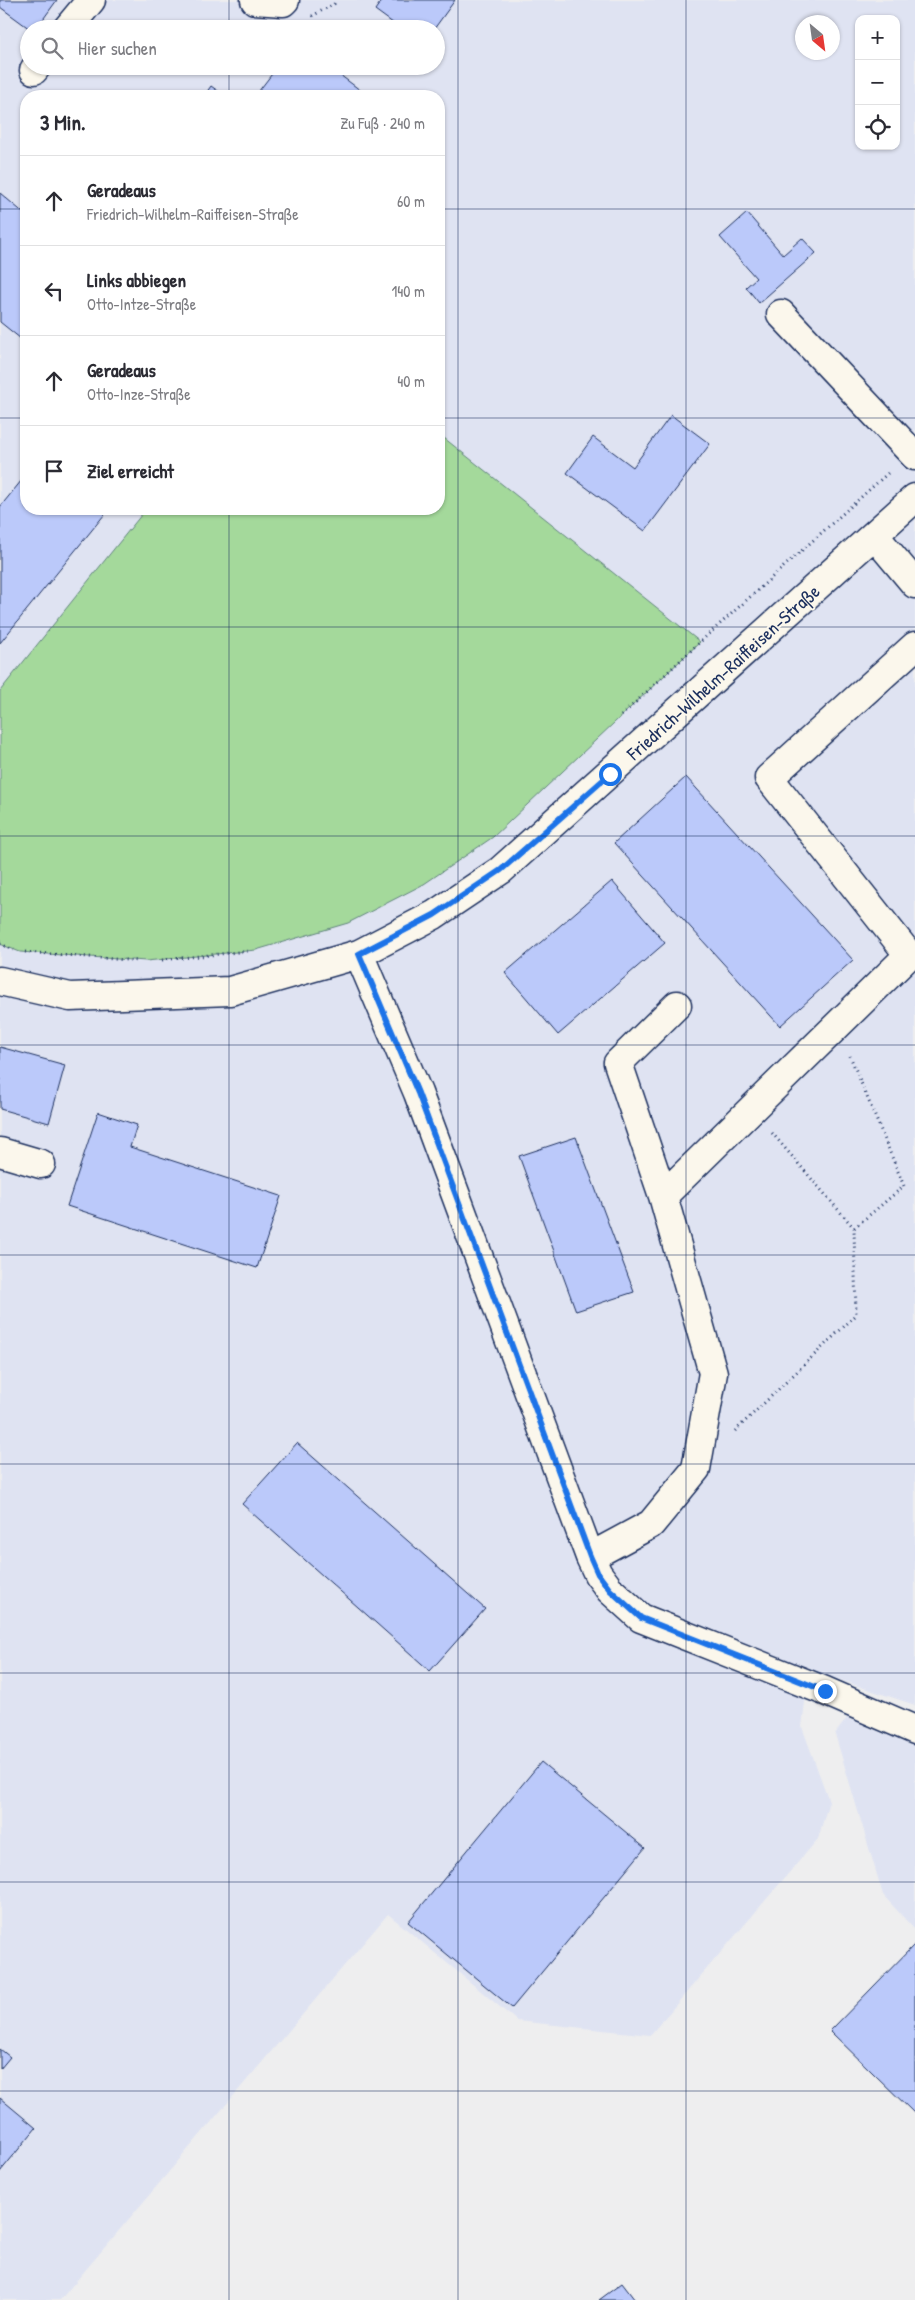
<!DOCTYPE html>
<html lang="de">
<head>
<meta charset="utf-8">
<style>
	body { margin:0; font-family:"Patrick Hand",sans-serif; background:#f2f2f3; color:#2b2b33 }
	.controls { position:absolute; right:15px; top:15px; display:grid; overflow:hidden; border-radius:10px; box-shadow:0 1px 4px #0004 }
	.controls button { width:45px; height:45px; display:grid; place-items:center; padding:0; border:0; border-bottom:1px solid #e1e1e2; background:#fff; color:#2b2b33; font:25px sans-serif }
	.compass { position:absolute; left:795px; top:15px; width:45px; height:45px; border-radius:50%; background:#fff; box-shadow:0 1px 4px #0004; rotate:151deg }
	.stop { position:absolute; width:15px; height:15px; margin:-11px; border:4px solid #1a73e8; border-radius:50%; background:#fff }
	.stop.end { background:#1a73e8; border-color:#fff; box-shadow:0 1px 5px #0008 }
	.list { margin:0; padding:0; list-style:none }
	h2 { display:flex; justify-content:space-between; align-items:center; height:65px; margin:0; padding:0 20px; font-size:21px }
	h2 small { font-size:16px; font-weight:400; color:#7c7c81 }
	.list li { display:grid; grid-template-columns:32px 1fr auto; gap:15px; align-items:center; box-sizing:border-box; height:90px; padding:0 20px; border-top:1px solid #e1e1e2 }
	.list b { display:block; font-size:19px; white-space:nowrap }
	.list p { margin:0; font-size:16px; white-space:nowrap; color:#7c7c81 }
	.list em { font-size:16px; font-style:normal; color:#7c7c81 }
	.icon { flex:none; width:28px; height:28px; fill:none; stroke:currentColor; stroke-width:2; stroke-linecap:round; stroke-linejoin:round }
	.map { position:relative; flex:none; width:915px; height:2300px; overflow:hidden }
	.search { position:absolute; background:#fff; box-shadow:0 1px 4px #0004; left:20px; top:20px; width:425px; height:55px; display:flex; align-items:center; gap:12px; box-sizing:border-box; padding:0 18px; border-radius:28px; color:#7c7c81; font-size:19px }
	.panel { position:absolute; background:#fff; box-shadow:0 1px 4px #0004; left:20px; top:90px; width:425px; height:425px; border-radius:20px }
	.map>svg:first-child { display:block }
</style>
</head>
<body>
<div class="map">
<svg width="915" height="2300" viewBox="0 0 915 2300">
	<rect width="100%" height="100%" fill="#eeeeef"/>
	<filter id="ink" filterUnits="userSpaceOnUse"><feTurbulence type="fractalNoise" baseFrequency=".02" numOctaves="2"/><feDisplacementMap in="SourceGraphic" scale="10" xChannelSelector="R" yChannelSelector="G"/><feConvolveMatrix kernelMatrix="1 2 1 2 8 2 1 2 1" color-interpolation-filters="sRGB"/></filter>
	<g filter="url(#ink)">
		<!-- built -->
		<path fill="#dfe3f2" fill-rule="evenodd" d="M0,0H915V1705L819,1673L805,1702L802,1727L829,1801L818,1839L650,2035L517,2021L388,1914L60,2300H0ZM859,19H896V146H859ZM802,22H832V52H802ZM29,29H436V66H29ZM26,96H439V509H26Z
			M847,1718L915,1747V1930L883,1895L835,1734Z"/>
		<!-- green -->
		<path fill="#a4d99b" stroke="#60847c" d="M439,434L700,642L493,837L424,884L348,923L256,950L146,961L20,952L0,944V691L146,509H439Z"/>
		<!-- building -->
		<path fill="#bbc9fa" stroke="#1b2f5e" d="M0,0H57L36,29H30L0,7Z
			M382,0H455L434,29H401L375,10Z
			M278,66H328L368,96H255Z
			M211,86L225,96H204Z
			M0,193L26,215V343L0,322Z
			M747,213L783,255L802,238L816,253L759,303L746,287L756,278L720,237Z
			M671,415L710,444L645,531L567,473L593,437L633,467Z
			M26,475V509H109L0,643V507Z
			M686,777L853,960L780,1026L614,843Z
			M612,881L665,943L558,1035L505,973Z
			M0,1047L65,1065L49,1123L0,1109Z
			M98,1112L137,1125L130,1147L281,1196L257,1268L67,1206Z
			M576,1137L634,1292L576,1311L519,1156Z
			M297,1443L485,1609L430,1671L242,1504Z
			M541,1762L645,1848L512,2008L408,1922Z
			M915,1944V2114L830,2031Z
			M0,2049L10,2057L0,2069Z
			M0,2098L36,2128L0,2172Z
			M622,2283L635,2300H599Z"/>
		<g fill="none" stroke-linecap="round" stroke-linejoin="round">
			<!-- minor casing -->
			<g stroke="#1b2f5e" stroke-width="31">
				<path id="minor" d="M255,0L283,2L285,0
					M67,29L91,0
					M34,70L37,66
					M781,314L915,456
					M874,535L915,584
					M359,954L418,1093L590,1557L598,1574L610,1590L641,1618L825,1691L915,1730
					M0,981L70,997L230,991L359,954L434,915L501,870L915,498
					M0,1152L41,1164
					M663,1196L909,955L769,778L915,646
					M590,1557L651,1524L696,1469L713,1373L663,1196L618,1063L677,1005"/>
			</g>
			<!-- path -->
			<path stroke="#1b2f5e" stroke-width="3" stroke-dasharray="1 4" stroke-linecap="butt" d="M312,16L334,4L336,0
				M621,716L700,642L888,473
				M0,944L14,950
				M25,952L139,961
				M162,960L248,951
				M772,1133L854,1228
				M735,1431L856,1315L854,1228L904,1186L850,1056"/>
			<!-- minor -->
			<use href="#minor" stroke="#fbf7ec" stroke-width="28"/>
		</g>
	</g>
	<g fill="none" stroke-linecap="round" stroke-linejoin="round" filter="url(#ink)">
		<!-- route -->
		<path stroke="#1a73e8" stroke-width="6" d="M610,774L501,870L434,915L359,954L418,1093L590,1556L598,1574L610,1590L641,1618L825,1691"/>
	</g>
	<!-- grid -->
	<path fill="none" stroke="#1b2f5e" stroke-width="1" stroke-opacity="0.55" d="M229,0V29M458,0V2300M686,0V2300M229,66V96M0,209H26M439,209H915M0,418H26M439,418H915M229,509V2300M0,627H915M0,836H915M0,1045H915M0,1255H915M0,1464H915M0,1673H915M0,1882H915M0,2091H915"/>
	<g text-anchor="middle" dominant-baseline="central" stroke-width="4" stroke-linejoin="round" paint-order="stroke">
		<!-- street labels -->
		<g font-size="19" fill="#1b2f5e" stroke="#fbf7ec">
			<text transform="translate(723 672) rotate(-42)">Friedrich-Wilhelm-Raiffeisen-Straße</text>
		</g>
	</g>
</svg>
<div class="controls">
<button>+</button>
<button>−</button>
<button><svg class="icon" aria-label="locate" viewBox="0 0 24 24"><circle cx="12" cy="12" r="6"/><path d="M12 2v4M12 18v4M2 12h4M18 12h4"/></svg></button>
</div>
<svg class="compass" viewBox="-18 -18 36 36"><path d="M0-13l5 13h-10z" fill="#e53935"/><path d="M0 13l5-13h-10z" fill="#7c7c81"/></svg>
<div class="stop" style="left:610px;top:774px"></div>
<div class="stop end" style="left:825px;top:1691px"></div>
<div class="search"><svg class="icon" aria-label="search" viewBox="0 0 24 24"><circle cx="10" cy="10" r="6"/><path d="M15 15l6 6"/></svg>Hier suchen</div>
<section class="panel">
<h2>3 Min.<small>Zu Fuß · 240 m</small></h2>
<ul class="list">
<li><svg class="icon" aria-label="ahead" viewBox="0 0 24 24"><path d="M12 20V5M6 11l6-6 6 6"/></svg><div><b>Geradeaus</b><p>Friedrich-Wilhelm-Raiffeisen-Straße</p></div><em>60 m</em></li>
<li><svg class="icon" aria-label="left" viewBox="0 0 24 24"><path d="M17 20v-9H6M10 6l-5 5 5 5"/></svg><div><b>Links abbiegen</b><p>Otto-Intze-Straße</p></div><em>140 m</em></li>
<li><svg class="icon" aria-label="ahead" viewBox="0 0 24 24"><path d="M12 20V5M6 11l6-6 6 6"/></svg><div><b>Geradeaus</b><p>Otto-Inze-Straße</p></div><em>40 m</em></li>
<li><svg class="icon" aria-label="arrive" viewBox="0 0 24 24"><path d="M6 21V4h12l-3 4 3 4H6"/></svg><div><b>Ziel erreicht</b></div></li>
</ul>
</section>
</div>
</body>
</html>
